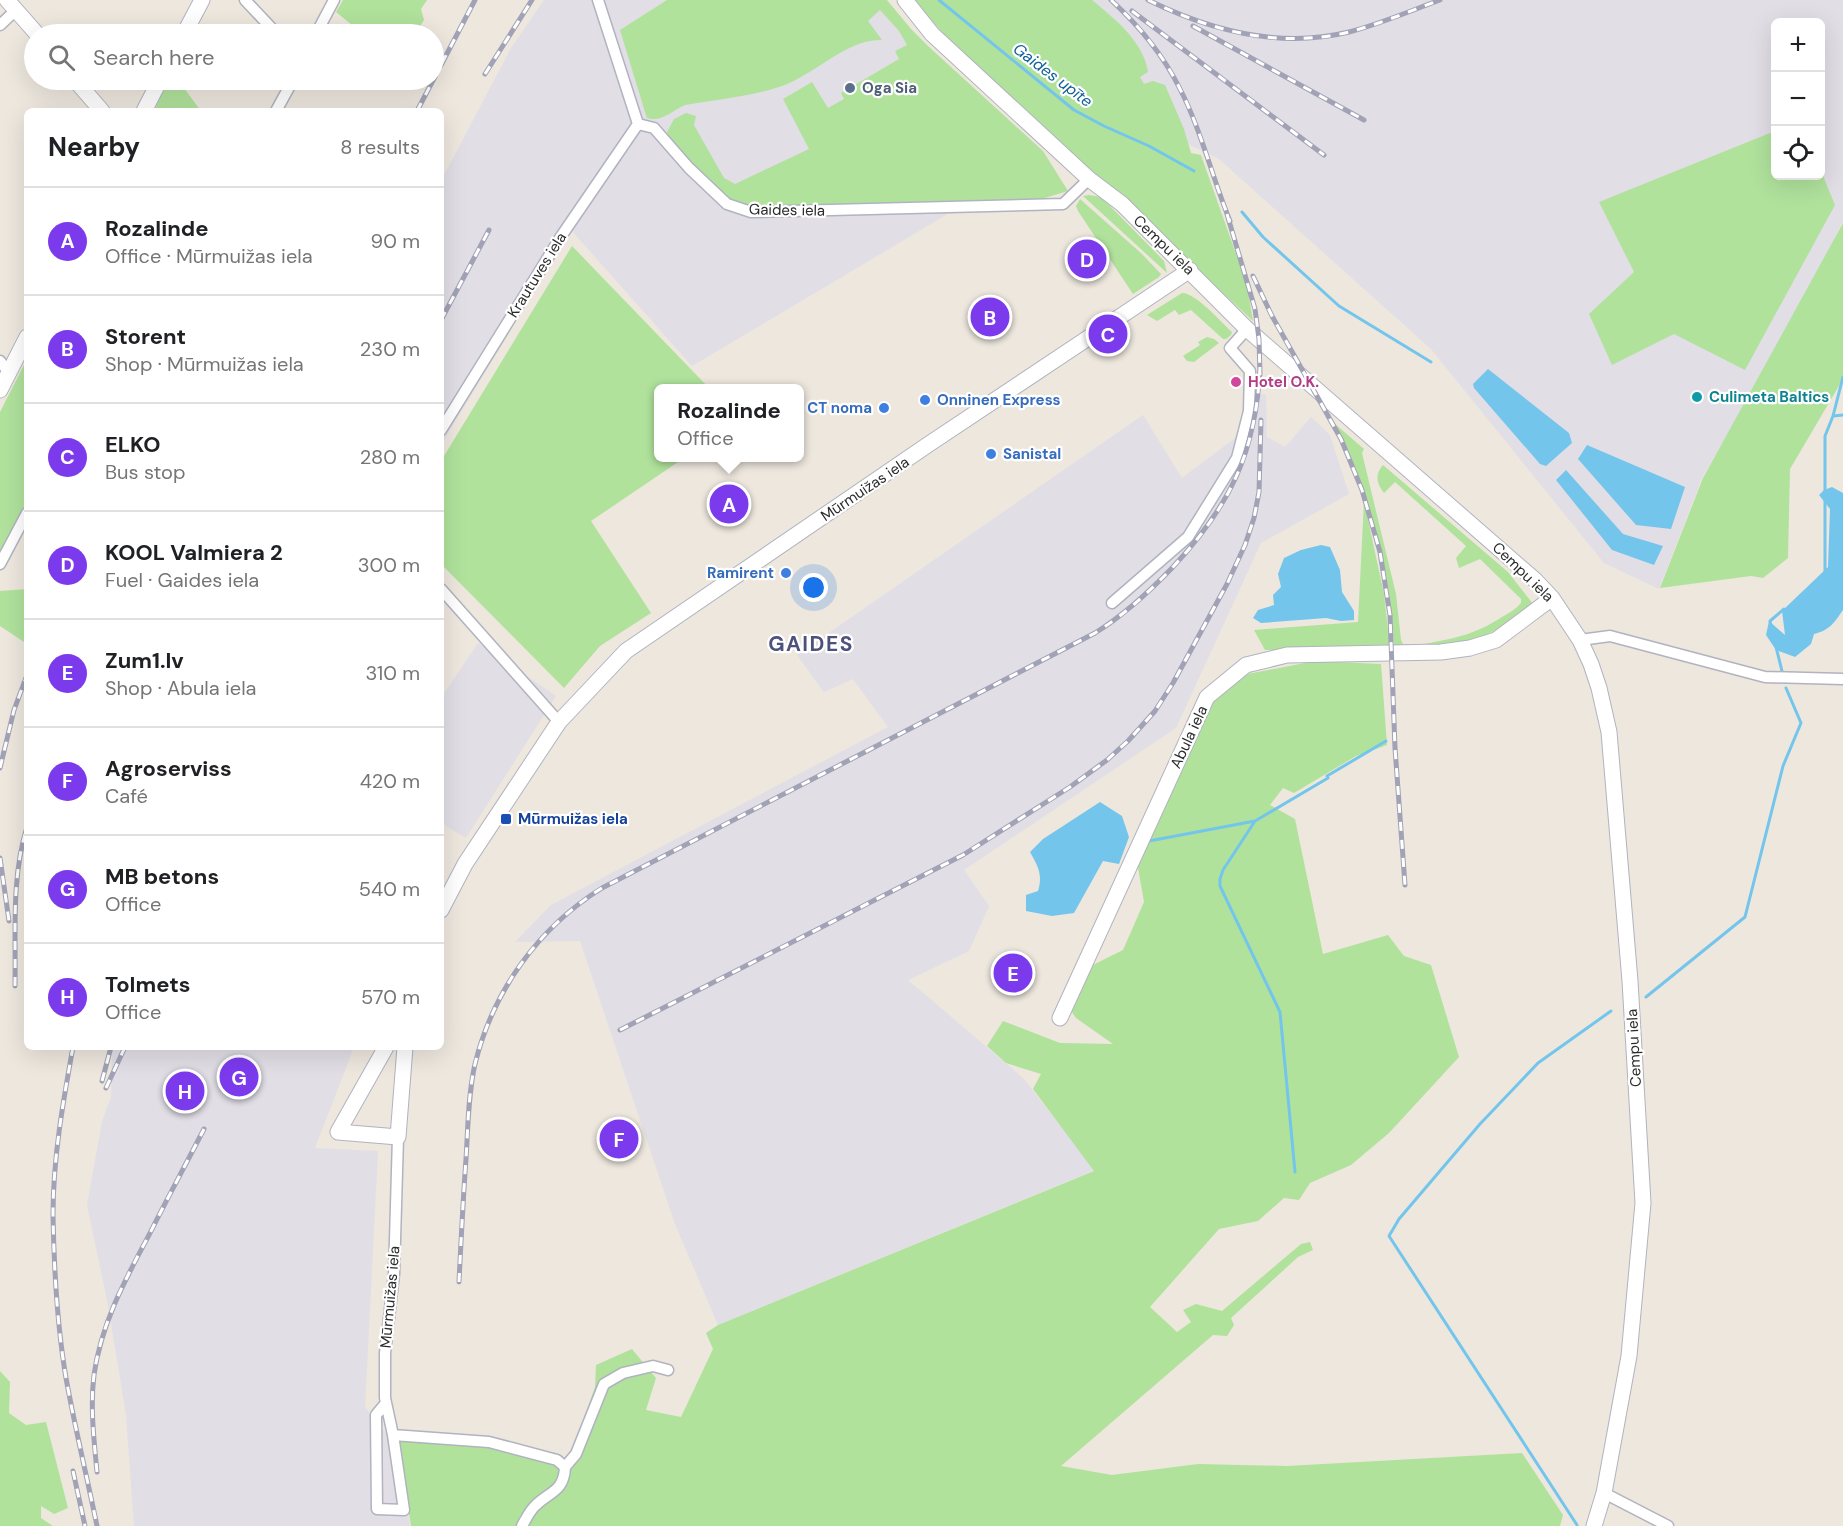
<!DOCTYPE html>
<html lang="en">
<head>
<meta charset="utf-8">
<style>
	body { margin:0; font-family:"DM Sans",sans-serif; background:#f2f2f2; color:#202124 }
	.controls { position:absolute; right:18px; top:18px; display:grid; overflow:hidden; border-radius:9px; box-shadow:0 6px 24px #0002 }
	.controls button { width:54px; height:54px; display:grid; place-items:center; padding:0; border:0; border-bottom:2px solid #e0e0e0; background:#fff; color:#202124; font:30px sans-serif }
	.you { position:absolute; left:814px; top:588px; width:21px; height:21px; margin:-15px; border:4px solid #fff; border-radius:50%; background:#1a73e8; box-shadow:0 0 0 9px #1a73e833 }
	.badge { display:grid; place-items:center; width:39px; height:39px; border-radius:50%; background:#7c3aed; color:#fff; font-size:20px; font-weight:700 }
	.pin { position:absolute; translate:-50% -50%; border:3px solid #fff; box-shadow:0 2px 6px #0006 }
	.popup { position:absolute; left:654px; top:384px; width:150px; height:78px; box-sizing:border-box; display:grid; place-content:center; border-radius:9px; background:#fff; filter:drop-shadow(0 2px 4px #0005); font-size:20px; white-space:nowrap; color:#757577 }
	.popup b { font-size:22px; color:#202124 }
	.popup::after { content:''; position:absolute; left:50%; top:100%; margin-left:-12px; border:12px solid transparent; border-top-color:#fff }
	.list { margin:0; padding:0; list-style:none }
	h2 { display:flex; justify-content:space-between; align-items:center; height:78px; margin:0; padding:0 24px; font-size:26px }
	h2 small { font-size:20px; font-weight:400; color:#757577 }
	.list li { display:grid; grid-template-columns:39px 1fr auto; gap:18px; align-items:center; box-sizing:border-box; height:108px; padding:0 24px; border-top:2px solid #e0e0e0 }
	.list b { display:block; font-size:22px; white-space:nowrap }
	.list p { margin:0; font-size:20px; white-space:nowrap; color:#757577 }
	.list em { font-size:20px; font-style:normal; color:#757577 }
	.icon { flex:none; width:33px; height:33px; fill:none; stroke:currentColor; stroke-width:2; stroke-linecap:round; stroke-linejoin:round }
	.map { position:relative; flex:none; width:1843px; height:1526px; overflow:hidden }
	.search { position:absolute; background:#fff; box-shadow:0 6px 24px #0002; left:24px; top:24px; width:420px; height:66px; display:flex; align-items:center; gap:15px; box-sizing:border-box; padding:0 21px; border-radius:33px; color:#757577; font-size:22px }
	.panel { position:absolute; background:#fff; box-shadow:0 6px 24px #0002; left:24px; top:108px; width:420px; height:942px; border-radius:9px }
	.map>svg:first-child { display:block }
</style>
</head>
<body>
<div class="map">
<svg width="1843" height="1526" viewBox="0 0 1843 1526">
	<rect width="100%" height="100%" fill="#ede7de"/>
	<!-- industrial -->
	<path fill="#e1dee6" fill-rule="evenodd" d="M544,0H884L909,31L951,212L692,366L571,230L441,445V181L511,48Z
		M974,0H1843V221L1798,313L1703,476L1659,589L1604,563L1431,349L1219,159L1070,87ZM1776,22H1820V176H1776Z
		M1254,393L1266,395L1267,437L1285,447L1311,417L1330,435L1349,494L1261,543L1176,728L964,870L989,906L969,951L908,980L1023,1078L1095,1170L718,1325L675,1224L580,941L515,942L551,905L888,727L853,679L824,692L797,655L1143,415L1182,478L1250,427Z
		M478,643L556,696L466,838L441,823V698Z
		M112,1047H354L315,1148L378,1151L365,1407L397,1447L410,1526H134L126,1415L108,1305L87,1205L102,1122L111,1097Z"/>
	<!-- green -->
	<path fill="#b0e29c" d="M343,0H427L421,9L424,20L415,34H363L336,12Z
		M667,0H887L911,29L928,46L1043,151L1068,191L1038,200L754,208L730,201L711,185L669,138L667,132L674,119L686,113L696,116L694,125L724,178L735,184L809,149L783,99L812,82L828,108L844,99L841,93L899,59L895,51L907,45L899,31L880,10L868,21L882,40C848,38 814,75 782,86C754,96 715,100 685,105C673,110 661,123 647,118L645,112L620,30Z
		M912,0H1092C1114,18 1144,42 1148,72L1140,77L1144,84L1153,81L1165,85L1184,129L1191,153L1201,155L1247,285L1253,321L946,36Z
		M169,80H178L201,111H154Z
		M1775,131L1776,176H1820L1821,171L1835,205L1745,370L1674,334L1612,365L1589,314L1634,272L1599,202Z
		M1089,195L1101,197L1118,214L1164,261L1167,273L1083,196Z
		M1080,199L1142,254L1161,274L1159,277L1133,294L1078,211L1076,206Z
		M1843,223V379L1790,469L1788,558L1763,578L1751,576L1660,588L1703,478Z
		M572,246L709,388H658V458H684L591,521L651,613L600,646L564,688L441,564V461Z
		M1182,293C1196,293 1221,322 1232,332L1231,335L1226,339H1223L1191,310L1179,315L1175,310L1157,321L1147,315Z
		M1207,337L1214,339L1219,343L1194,362L1187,361L1183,356L1200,345L1198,342Z
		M27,359V504L0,560V412Z
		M1335,424L1364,449L1362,453L1396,594L1401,640L1403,644L1414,645V647L1394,649C1391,567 1370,497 1335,424Z
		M1383,465L1508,572L1533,604C1512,620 1493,635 1467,642C1454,646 1439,645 1425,647L1424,644C1456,638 1474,635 1502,617C1509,613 1516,609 1521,603V599L1480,559L1459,568L1456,558L1466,546L1395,482L1384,493C1377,484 1374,475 1383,465Z
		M1364,501L1384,594L1390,648L1265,650L1254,630L1358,622Z
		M27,589V644L0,626V591Z
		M1315,661L1381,664L1387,745L1356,756L1294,793L1283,788L1270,805L1295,819L1323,954L1388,935L1404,956L1431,965L1459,1057L1389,1133L1351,1165L1310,1183L1299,1200L1284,1198L1258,1221L1219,1229L1150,1307L1177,1332L1191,1322L1183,1310L1196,1304L1222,1311L1301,1244L1310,1242L1313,1250L1298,1257L1231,1318L1234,1325L1227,1336L1213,1335L1061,1466L1112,1475L1198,1464L1287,1466L1522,1453L1563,1515L1560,1526H411L398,1438L483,1442L569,1461L595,1387L596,1365L632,1349L656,1378L646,1410L681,1417L713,1349L706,1333L718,1325L1094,1171L1033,1089L1041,1074L1006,1063L987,1046L1003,1021L1060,1043L1113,1044L1076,1018L1062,998L1079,964L1093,965L1123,950L1144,902L1137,862L1209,700L1232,677Z
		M0,1371L10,1382L9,1413L26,1425L46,1422L68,1508L54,1514L41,1506V1518L53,1526H0Z"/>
	<!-- water -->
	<path fill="#74c5ec" d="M1488,369L1569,433L1572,443L1546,466L1540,464L1474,388L1473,384Z
		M1587,445L1685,487L1671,529L1636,525L1578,459Z
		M1566,470L1623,534L1663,546L1654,565L1612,550L1556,480Z
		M1832,487L1843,493V610C1834,623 1830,630 1814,634L1811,644L1795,657L1776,650L1766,635L1769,621L1785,635L1782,611L1828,567L1830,509L1819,495L1824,490Z
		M1321,545L1330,547L1340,570L1342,592L1354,611V620L1341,621L1326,618L1261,623L1253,618L1258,610L1274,605L1273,595L1281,587L1278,574L1284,558L1301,550Z
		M1100,802L1122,816L1129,837L1119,864L1103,861L1074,913L1052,916L1026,911V895L1038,891C1043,875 1038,866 1030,852L1043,839Z"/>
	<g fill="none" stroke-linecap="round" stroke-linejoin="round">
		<!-- stream -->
		<path stroke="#74c5ec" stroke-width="3" d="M939,0L1074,110L1104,126L1149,146L1194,171
			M1242,212L1263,237L1339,306L1431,362
			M1833,416L1843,377
			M1825,492V436L1833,416L1843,415
			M1825,573V499
			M1771,626L1770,621L1784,609
			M1776,647L1782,671
			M1327,776L1386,741
			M1255,821L1328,778
			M1149,841L1255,821L1223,870L1220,879V886L1280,1012L1295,1172
			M1646,997L1745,917L1783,766L1801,723L1786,688
			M1577,1525L1389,1236L1399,1219L1480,1124L1538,1063L1611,1011"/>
		<!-- street casing -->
		<g stroke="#b1b3bf" stroke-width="13">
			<path id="street" d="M245,0L277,34
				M598,0L638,124
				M0,25L16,10
				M316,34L334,0
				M276,111L293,80
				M638,124L654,128L689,168L727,204L751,212L1063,204L1089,179
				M0,361L9,373
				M441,430L562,235L638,124
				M0,564L27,513
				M441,589L559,722
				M1112,603L1188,537L1237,458L1249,411L1250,371L1230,348L1247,329
				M1580,640L1610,636L1765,677L1843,679
				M386,1403L376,1415L377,1509L404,1510L393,1435L385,1398V1353L394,1274L398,1137
				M393,1435L489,1442L557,1460L565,1467C564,1491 551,1491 536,1505C530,1510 526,1519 522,1526
				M565,1467L576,1454L604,1384L623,1373L653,1366L668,1370
				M1604,1493L1668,1526"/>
		</g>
		<!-- secondary casing -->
		<g stroke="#b1b3bf" stroke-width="17">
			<path id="secondary" d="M7,0L37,34
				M905,0L932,34L1089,179L1122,204L1247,329L1535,580L1552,598L1580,640L1591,664L1599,688L1609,732L1630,981L1643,1203L1629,1356L1604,1493L1594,1526
				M184,34L202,0
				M75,80L102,111
				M144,111L160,80
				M0,390L27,337
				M441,910L465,864L559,722L626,651L929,444L1190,270
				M1060,1018L1207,697L1246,665L1287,655L1441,652L1470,648L1496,640L1552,598
				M386,1047L338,1132L398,1137L405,1047"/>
		</g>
		<!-- street -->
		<use href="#street" stroke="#fff" stroke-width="10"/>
		<!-- secondary -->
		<use href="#secondary" stroke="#fff" stroke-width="15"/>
		<!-- rail casing -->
		<g stroke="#a1a2b5" stroke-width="5">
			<path id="rail" d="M1111,0C1138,25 1162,53 1179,87C1201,129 1212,177 1230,221
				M1148,0C1211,31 1279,49 1349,32C1380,24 1410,11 1440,0
				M1132,11L1324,155
				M1193,26L1364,120
				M485,74L532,0
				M417,111L475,0
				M1227,214L1255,309L1259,339L1260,375
				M1253,276L1272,316L1341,439L1362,490L1380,552L1390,615L1395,748L1405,885
				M441,320L489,230
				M0,768L14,710L27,675
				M0,858L9,921
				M15,986C16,933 11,878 27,827
				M620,1030L963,855L1070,787L1107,760L1128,741L1155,711L1173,683L1227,584L1245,545L1254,518L1259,492L1261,420
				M73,1047C63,1102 53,1158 53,1215C54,1269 57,1325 66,1378C75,1428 87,1477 97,1526
				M102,1081L111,1047
				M106,1088L125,1047
				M459,1282C461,1241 463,1200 466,1159C468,1128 468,1095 475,1064C493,991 538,928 602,888L1095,633C1124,615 1148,593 1172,568C1230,506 1256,453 1260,367
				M73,1471L85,1526
				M97,1472C94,1440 90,1407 94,1375C101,1324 125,1280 149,1235C167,1199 186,1164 204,1129"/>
		</g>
		<!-- rail -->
		<use href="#rail" stroke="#fff" stroke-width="3" stroke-dasharray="9" stroke-linecap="butt"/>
	</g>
	<!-- markers -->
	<circle fill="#5c6f8a" stroke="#fff" stroke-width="2" cx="850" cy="88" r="6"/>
	<circle fill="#d1479c" stroke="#fff" stroke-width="2" cx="1236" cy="382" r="6"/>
	<circle fill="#0f9aa8" stroke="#fff" stroke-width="2" cx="1697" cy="397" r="6"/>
	<g fill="#3f7fe0" stroke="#fff" stroke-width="2">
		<circle cx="925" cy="400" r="6"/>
		<circle cx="884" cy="408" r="6"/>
		<circle cx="991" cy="454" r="6"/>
		<circle cx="786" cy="573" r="6"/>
	</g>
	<rect fill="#1a4fb4" stroke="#fff" stroke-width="2" x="500" y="813" width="12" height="12" rx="3"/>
	<g text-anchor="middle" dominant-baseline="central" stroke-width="4.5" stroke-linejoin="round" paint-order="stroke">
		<!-- service labels -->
		<g font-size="15" font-weight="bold" fill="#4e5e75" stroke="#fff" text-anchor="start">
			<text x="862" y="88">Oga Sia</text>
		</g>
		<!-- street labels -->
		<g font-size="15" fill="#2b2b2b" stroke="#fff">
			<text transform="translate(787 210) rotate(1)">Gaides iela</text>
			<text transform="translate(1164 245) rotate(44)">Cempu iela</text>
			<text transform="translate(537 275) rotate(-58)">Krautuves iela</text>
			<text transform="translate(865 489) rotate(-34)">Mūrmuižas iela</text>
			<text transform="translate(1523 572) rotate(44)">Cempu iela</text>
			<text transform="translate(1189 737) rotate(-65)">Abula iela</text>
			<text transform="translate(1634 1048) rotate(-93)">Cempu iela</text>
			<text transform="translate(390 1297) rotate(-85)">Mūrmuižas iela</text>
		</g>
		<!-- hotel labels -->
		<g font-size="15" font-weight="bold" fill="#b23c85" stroke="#fff" text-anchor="start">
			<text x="1248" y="382">Hotel O.K.</text>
		</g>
		<!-- culture labels -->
		<g font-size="15" font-weight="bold" fill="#0d838f" stroke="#fff" text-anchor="start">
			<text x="1709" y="397">Culimeta Baltics</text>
		</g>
		<!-- shop labels -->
		<g font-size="15" font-weight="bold" fill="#366cbe" stroke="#fff" text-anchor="start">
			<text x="937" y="400">Onninen Express</text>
			<text x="872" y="408" text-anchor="end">CT noma</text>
			<text x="1003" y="454">Sanistal</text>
			<text x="774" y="573" text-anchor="end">Ramirent</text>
		</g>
		<!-- transit labels -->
		<g font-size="15" font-weight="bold" fill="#164399" stroke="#fff" text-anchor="start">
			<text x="518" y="819">Mūrmuižas iela</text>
		</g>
		<!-- water labels -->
		<g font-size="16" font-style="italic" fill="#11629a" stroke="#fff">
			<text transform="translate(1053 75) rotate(37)">Gaides upīte</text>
		</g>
		<!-- district labels -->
		<g font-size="21" font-weight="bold" letter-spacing="1.5" fill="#4d527b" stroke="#fff">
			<text x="811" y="644">GAIDES</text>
		</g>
	</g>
</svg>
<div class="controls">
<button>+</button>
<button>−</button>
<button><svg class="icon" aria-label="locate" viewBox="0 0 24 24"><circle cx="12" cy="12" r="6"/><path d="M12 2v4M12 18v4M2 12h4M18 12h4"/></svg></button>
</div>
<div class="you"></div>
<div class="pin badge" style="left:729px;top:504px">A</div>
<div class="popup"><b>Rozalinde</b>Office</div>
<div class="pin badge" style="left:990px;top:317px">B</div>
<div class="pin badge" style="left:1108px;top:334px">C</div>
<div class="pin badge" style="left:1087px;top:259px">D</div>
<div class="pin badge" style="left:1013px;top:973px">E</div>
<div class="pin badge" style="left:619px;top:1139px">F</div>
<div class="pin badge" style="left:239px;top:1077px">G</div>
<div class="pin badge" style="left:185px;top:1091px">H</div>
<div class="search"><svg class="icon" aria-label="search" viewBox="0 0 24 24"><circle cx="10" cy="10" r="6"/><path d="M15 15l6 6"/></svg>Search here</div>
<section class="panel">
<h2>Nearby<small>8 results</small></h2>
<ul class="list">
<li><span class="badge">A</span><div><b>Rozalinde</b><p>Office · Mūrmuižas iela</p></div><em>90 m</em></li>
<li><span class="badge">B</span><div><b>Storent</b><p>Shop · Mūrmuižas iela</p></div><em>230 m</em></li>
<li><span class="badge">C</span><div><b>ELKO</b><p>Bus stop</p></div><em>280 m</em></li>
<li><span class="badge">D</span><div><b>KOOL Valmiera 2</b><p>Fuel · Gaides iela</p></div><em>300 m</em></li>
<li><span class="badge">E</span><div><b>Zum1.lv</b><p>Shop · Abula iela</p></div><em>310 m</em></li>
<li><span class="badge">F</span><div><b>Agroserviss</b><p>Café</p></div><em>420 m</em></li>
<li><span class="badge">G</span><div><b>MB betons</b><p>Office</p></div><em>540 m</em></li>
<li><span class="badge">H</span><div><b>Tolmets</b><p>Office</p></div><em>570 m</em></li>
</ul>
</section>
</div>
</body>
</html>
